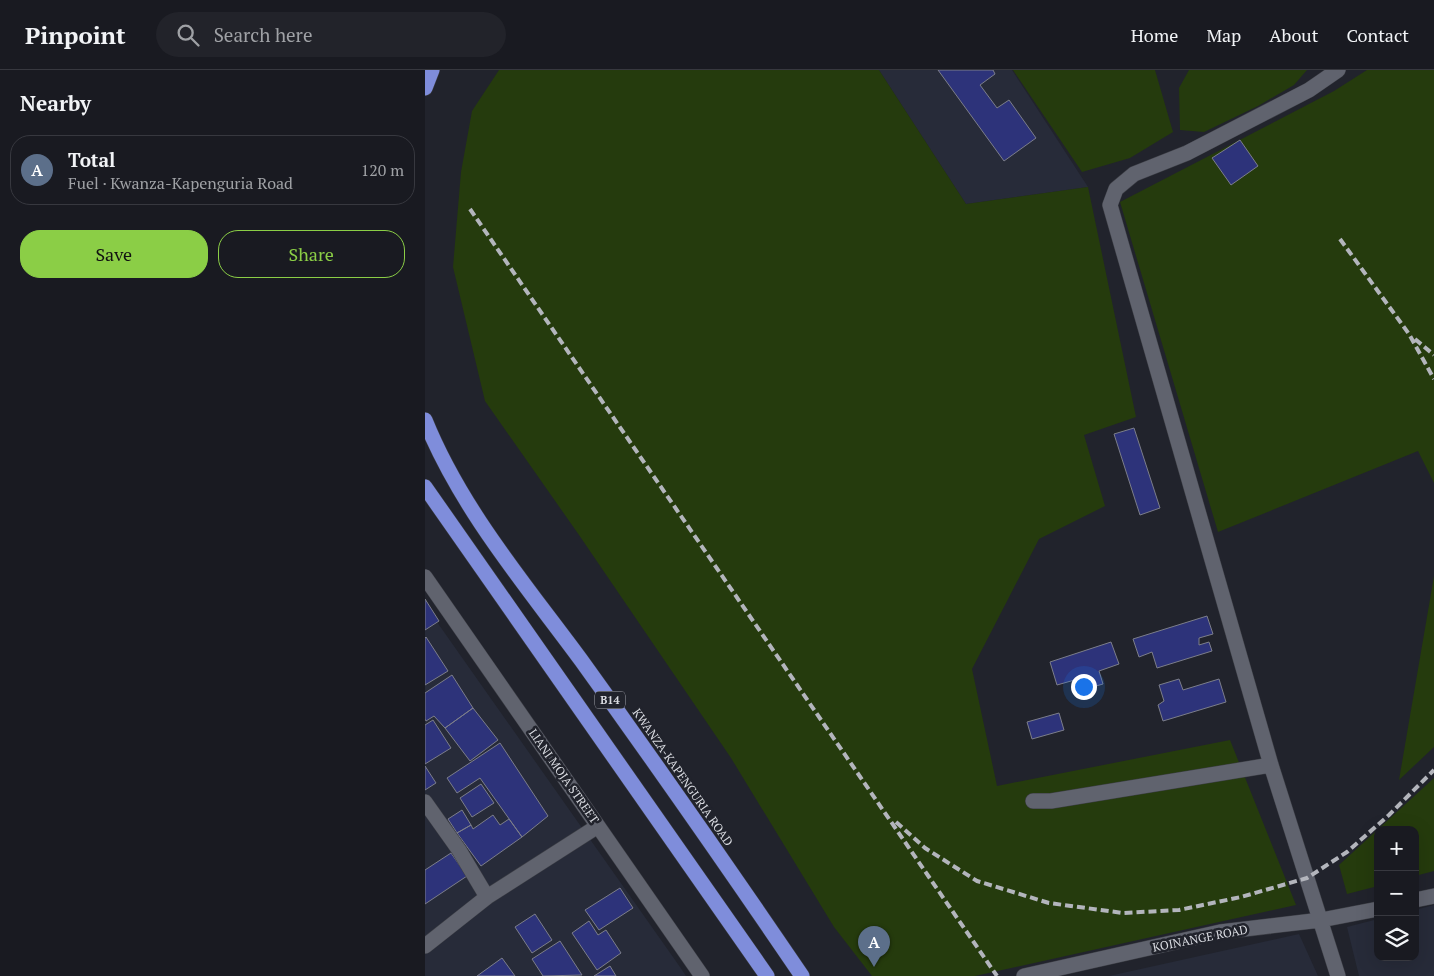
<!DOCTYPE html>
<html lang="en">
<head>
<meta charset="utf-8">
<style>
	body { margin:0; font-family:"PT Serif",serif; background:#22232a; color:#f1f3f6 }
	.controls { position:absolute; right:15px; bottom:15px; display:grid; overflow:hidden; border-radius:10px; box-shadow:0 5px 20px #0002 }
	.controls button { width:45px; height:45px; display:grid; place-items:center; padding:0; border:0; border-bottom:1px solid #37383f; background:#191a21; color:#f1f3f6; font:25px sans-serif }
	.you { position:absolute; left:658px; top:616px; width:18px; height:18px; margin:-12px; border:4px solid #fff; border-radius:50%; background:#1a73e8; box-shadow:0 0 0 8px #1a73e833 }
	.badge { display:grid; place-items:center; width:32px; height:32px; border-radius:50%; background:#8bce46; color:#fff; font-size:16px; font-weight:700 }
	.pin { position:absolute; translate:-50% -41px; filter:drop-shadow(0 1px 2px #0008) }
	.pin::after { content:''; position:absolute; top:26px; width:18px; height:15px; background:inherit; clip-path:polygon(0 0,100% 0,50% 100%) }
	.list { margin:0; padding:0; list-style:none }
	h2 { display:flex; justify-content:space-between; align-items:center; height:65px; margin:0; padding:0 20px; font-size:21px }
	h2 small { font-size:16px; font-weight:400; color:#9fa1a5 }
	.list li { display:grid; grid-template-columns:32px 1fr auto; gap:15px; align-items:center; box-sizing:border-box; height:70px; margin:0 10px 10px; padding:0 10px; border:1px solid #37383f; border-radius:20px }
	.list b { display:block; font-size:19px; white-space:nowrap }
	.list p { margin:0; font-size:16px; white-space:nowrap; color:#9fa1a5 }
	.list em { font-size:16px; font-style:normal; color:#9fa1a5 }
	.actions { display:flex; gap:10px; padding:15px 20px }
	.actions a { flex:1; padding:11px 0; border:1px solid #8bce46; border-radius:20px; text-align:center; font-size:18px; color:#8bce46 }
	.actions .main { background:#8bce46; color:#111 }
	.icon { flex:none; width:28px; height:28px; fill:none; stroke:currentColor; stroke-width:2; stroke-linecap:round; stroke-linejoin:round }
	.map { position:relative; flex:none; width:1009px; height:906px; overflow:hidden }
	header { display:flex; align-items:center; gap:30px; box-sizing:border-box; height:70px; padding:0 25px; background:#191a21; border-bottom:1px solid #37383f }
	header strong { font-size:24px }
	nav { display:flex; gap:28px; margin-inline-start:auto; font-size:18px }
	.search { width:350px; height:45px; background:#22232a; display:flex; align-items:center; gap:12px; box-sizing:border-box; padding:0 18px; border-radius:28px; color:#9fa1a5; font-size:19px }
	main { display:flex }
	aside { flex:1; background:#191a21 }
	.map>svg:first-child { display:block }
</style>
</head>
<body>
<header>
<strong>Pinpoint</strong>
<div class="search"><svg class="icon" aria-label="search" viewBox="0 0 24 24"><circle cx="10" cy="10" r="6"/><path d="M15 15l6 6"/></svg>Search here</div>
<nav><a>Home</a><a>Map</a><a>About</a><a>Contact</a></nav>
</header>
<main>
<aside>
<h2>Nearby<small></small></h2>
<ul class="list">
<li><span class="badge" style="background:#5c6f8a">A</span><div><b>Total</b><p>Fuel · Kwanza-Kapenguria Road</p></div><em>120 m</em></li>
</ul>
<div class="actions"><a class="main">Save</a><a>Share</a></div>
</aside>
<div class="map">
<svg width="1009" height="906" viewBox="0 0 1009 906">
	<rect width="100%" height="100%" fill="#21232c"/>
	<!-- built -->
	<path fill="#272b39" d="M454,0H587L663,117L541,134Z
		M0,535L255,897L261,906H0Z
		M1009,835V906H934L922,857L953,849V887H990V840Z
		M874,864L893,906H684Z"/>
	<!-- green -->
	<path fill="#253b0d" d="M74,0H454L541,134L663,117L711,347L659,365L680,436L614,469L547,599L572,716L805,670L871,835L550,906H447L409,857L306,688L154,465L60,331L28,197L36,102L47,41Z
		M588,0H730L748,62L705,88L657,102Z
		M764,0H882L869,15L833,36L779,62L755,60L754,18Z
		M942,0H1009V413L993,381L793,462L695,132L909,21Z
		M1009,506V677L974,710Z
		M1009,708V801L990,806V760H953V816L922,824L914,795Z"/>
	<!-- building -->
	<path fill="#2d337a" stroke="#7c7e8a" d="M513,0H568L570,4L555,15L572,38L584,30L611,68L579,91Z
		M815,70L833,96L806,115L787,88Z
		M709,358L735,438L715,445L689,364Z
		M0,529L14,551L0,560Z
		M782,546L788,564L774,568V575L784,572L787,581L732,598L727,582L714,587L708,569Z
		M1,567L23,601L0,615V568Z
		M686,572L694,594L674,601L678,614L664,618L660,607L632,615L625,592Z
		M27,605L48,638L20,658L9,646L1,651L0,649V623Z
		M754,609L758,620L794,609L801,632L738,651L733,635L739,631L734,615Z
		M48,638L73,670L45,691L20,658Z
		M634,643L639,660L607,669L602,652Z
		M8,650L26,678L0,694V655Z
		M75,673L123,746L97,767L55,708L32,723L22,708Z
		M0,696L11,713L0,720Z
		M56,714L69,733L47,747L35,728Z
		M37,740L46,755L32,763L23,749Z
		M68,745L75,755L84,749L97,767L56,796L32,763L46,755L48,759Z
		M26,783L42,806L0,834V800Z
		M195,818L208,838L174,860L160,840Z
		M110,844L127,870L107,883L90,857Z
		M164,851L173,865L181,860L196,883L172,900L147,863Z
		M135,871L157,905L118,906L107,889Z
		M77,888L90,906H52Z
		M185,896L191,906H169Z"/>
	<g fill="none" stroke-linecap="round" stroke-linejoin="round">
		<!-- street casing -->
		<g stroke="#3c3e45" stroke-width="16">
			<path id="street" d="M913,0L884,20L762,83L709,104L691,119L685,135L846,695L913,906
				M0,507L277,906
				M608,731H626L846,695
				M0,732L34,780L62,827
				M990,830L1009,826
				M0,876L62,827L173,756
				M599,906L795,862L896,850L953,839"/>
		</g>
		<!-- highway casing -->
		<g stroke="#3c3e45" stroke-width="16">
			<path id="highway" d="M0,18L7,0
				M0,350C36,439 100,514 156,590C231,694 305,800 377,906
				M0,417L342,906"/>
		</g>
		<!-- street -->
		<use href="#street" stroke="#60636e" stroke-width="15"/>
		<!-- highway -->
		<use href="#highway" stroke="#7f8ddb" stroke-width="15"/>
		<!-- rail -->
		<path stroke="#b3b5bc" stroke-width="4" stroke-dasharray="8 4" stroke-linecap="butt" d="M45,139L572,906
			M915,169L984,264L1009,309
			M990,269L1009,285
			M471,752L500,778L552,811L624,833L698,843L754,840L816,827L882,808L922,782L964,745L1009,700"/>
	</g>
	<g text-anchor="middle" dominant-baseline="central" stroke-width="5" stroke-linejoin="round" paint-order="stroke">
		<!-- shield labels -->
		<rect fill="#21232c" stroke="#a2a4ab" stroke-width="1" x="170" y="621.5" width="30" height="17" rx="4"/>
		<g font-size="11" font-weight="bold" fill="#dadce2">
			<text x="185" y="630">B14</text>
		</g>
		<!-- street labels -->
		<g font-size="12" fill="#dadce2" stroke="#21232c">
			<text transform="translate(139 706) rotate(55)">LIANI MOJA STREET</text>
			<text transform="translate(258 707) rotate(55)">KWANZA-KAPENGURIA ROAD</text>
			<text transform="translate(775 868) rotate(-11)">KOINANGE ROAD</text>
		</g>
	</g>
</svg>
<div class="controls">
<button>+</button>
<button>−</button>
<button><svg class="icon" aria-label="layers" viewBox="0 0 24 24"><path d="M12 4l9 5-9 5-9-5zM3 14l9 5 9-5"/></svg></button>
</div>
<div class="you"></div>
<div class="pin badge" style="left:449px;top:897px;background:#5c6f8a">A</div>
</div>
</main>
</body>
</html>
